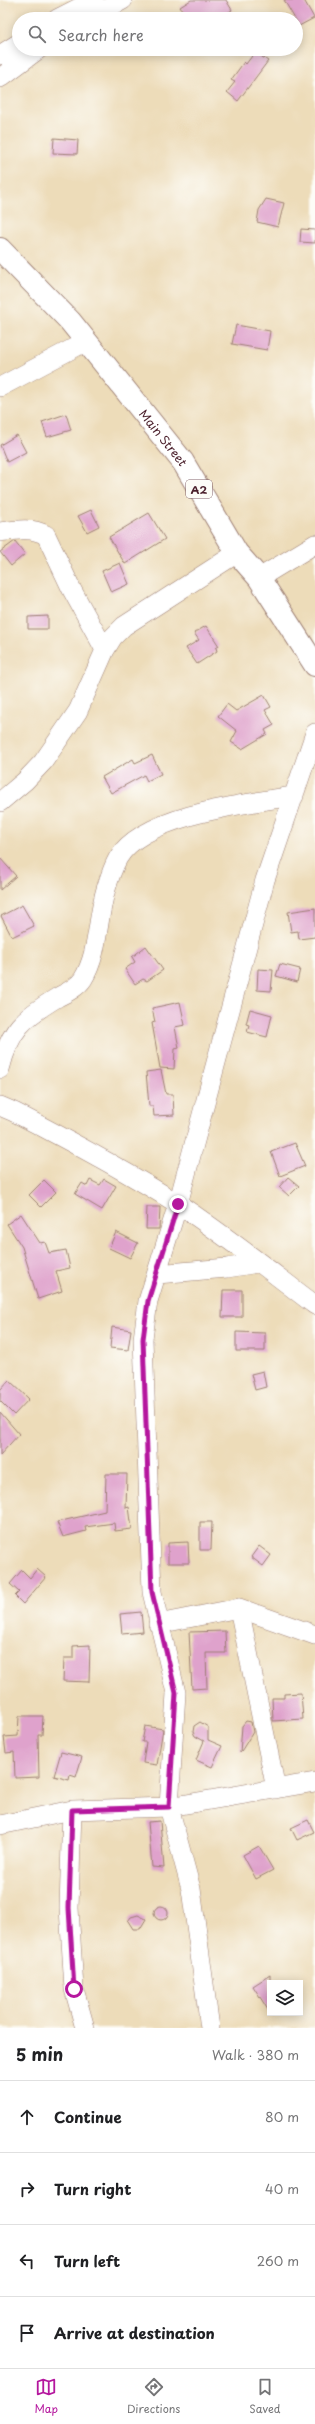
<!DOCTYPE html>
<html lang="en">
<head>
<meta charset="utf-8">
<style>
	body { margin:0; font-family:"Playpen Sans",sans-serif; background:#f2f2f2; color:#202124 }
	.controls { position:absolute; right:12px; bottom:12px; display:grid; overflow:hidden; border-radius:0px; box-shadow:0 2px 10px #0003 }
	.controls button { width:36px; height:36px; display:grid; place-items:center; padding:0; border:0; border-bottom:1px solid #e0e0e0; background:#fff; color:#202124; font:20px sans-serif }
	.stop { position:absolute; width:12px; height:12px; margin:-9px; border:3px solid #b5179e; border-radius:50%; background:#fff }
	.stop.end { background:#b5179e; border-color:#fff; box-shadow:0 1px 4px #0008 }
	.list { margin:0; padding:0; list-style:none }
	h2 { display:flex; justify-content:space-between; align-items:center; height:52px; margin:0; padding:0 16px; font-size:17px }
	h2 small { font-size:13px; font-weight:400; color:#757577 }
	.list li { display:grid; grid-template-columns:26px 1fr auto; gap:12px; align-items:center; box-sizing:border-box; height:72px; padding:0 16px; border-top:1px solid #e0e0e0 }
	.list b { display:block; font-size:15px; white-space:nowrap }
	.list em { font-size:13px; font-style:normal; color:#757577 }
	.icon { flex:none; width:22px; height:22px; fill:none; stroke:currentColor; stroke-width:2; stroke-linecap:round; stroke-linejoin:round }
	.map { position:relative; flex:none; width:315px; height:2028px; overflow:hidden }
	.search { position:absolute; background:#fff; box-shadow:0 2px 10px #0003; left:12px; right:12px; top:12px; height:44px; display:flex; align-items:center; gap:10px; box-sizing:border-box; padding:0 14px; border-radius:22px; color:#757577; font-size:15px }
	.sheet { height:340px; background:#fff }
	nav { display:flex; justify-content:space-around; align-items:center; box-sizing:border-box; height:56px; border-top:1px solid #e0e0e0; background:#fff; font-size:11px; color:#757577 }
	nav a { display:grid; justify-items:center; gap:2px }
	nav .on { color:#b5179e }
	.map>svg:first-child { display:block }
</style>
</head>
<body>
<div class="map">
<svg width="315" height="2028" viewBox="0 0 315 2028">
	<rect width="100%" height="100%" fill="#fdfcf7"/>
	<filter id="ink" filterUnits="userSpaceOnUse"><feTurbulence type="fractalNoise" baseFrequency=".025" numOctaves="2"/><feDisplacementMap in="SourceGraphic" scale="8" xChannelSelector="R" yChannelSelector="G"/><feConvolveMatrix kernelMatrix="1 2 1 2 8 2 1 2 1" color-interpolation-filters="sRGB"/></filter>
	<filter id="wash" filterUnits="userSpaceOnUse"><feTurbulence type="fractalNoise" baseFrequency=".012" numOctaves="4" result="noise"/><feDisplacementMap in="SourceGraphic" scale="16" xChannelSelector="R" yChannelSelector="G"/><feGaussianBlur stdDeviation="0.9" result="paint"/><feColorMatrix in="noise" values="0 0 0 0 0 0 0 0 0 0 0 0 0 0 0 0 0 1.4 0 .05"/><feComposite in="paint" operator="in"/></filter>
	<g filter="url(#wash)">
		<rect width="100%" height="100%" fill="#eddcb9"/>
		<g id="blocks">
			<!-- building -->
			<path fill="#dfa2cc" d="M191,0H226L232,10L218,19H188L180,7Z
				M284,0H304L314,18L299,26Z
				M255,52L268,61L238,101L227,92L235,82L231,80L244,62L246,64Z
				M54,138L78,140L77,154L53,153Z
				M266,199L284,203L278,227L257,222L259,210Z
				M301,229L315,230V243L300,242Z
				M236,325L270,331L267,350L232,344Z
				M66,414L71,430L47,437L42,422Z
				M17,435L26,452L7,462L0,445Z
				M91,510L99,526L87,532L78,516Z
				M149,513L165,539L125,564L109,537Z
				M15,541L25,554L11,566L0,552Z
				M120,563L129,584L111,592L102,571Z
				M48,616V629H28V617Z
				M206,626L219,646L216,648L217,651L197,664L186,648L199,640L194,633Z
				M264,695L271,707L265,710L274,725L265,730L267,734L242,749L231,742L237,731L218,716L227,704L236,711Z
				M152,755L161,774L147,781L144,775L111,793L102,777L133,759L135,763Z
				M0,858L16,876L0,890Z
				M22,905L34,926L12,937L1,916Z
				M315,908V937L299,939L298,931L291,932L288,912Z
				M146,946L163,970L147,981L143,979L135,984L125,969L135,962L132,957Z
				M280,964L300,969L297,982L276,976Z
				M258,969L273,970L271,991L257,990Z
				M180,1002L185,1025L175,1027L179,1048L175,1049L174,1069L160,1068L152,1023L155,1022L152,1008Z
				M250,1009L272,1015L267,1037L247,1032L249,1025L246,1024Z
				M161,1070L166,1094H173L174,1115L154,1116L153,1106H149L146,1072Z
				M295,1143L305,1166L280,1176L271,1152Z
				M288,1177L299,1186L289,1196L279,1187Z
				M104,1179L116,1186L102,1210L75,1194L82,1183L87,1186L90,1180L100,1185Z
				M44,1180L56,1192L41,1207L29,1195Z
				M147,1207H160L159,1229H146Z
				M21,1214L40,1243L45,1242L49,1253L66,1250L70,1268L56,1271L62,1291L38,1299L22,1247L7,1224Z
				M116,1232L138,1243L130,1258L109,1248Z
				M223,1290H242V1317H222Z
				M112,1327L131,1330L128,1350L110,1348Z
				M236,1332L265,1333V1351H236Z
				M263,1371L266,1387L255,1390L251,1374Z
				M9,1380L29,1399L14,1415L0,1401V1390Z
				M0,1412L19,1434L0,1455Z
				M106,1474H127L126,1508L129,1507L132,1529L115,1531L114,1523L85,1527L86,1531L63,1537L57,1522L105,1511Z
				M200,1522H212L211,1550H200Z
				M188,1542L189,1563H168V1543Z
				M259,1546L271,1555L263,1566L251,1557Z
				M37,1569L46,1577L23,1604L15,1596L19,1592L10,1584L22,1570L30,1578Z
				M141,1612L143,1632L122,1634L120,1614Z
				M225,1631L226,1653H206L207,1688L192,1689L189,1632Z
				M90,1645L89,1682L63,1681L64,1658H73V1646Z
				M301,1693L303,1719L273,1721L272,1698H284V1694Z
				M19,1716H43L42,1735H38L39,1777L15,1778L14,1752L6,1753L4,1737L18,1736Z
				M246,1721L251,1722L253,1732L240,1753L242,1726Z
				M200,1722L208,1727V1740L222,1746L212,1767L196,1760L204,1741L195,1736L193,1732L194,1726Z
				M145,1726L163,1729L157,1765L143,1763L146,1742H142Z
				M61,1752L82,1757L76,1777L70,1775L69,1780L54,1776Z
				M308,1820L314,1832L297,1840L291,1828Z
				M160,1821L164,1868L152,1867L148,1822Z
				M259,1846L273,1870L256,1879L243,1855Z
				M154 1913a7 7 0 1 1 14 0a7 7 0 1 1-14 0Z
				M138,1915L146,1919L140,1929H133L128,1921L131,1917Z
				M270,1975V2013L253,1986Z"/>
		</g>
	</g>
	<g filter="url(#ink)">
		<use href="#blocks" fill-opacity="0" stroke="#9c7e72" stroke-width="1"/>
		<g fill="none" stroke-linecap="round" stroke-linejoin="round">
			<!-- minor casing -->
			<g stroke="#9c7e72" stroke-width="20">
				<path id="minor" d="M57,19L94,0
					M88,19L123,0
					M0,55L19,43
					M0,78L39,49
					M0,387L85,342
					M0,532C16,530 31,527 46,535L72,590L105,650
					M259,578L315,544
					M0,802L25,781L43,762L78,711L105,650L113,637L124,626L237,553
					M0,1069C10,1029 23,1018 58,997C66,993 78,987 83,979C99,953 97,918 106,889C109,879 113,867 118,858C143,815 249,803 294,796
					M0,1106L14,1112C70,1141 125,1170 178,1204C225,1235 270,1271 315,1305
					M157,1274L227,1268L258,1263
					M239,1608L276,1789
					M158,1624L239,1608L315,1635
					M72,1810L69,1908L74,1989L85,2028
					M0,1825L72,1810L169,1807L315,1782
					M210,2028L191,1889L169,1807L176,1693L152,1592L143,1339L148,1301L178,1204L265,880L315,733"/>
			</g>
			<!-- highway casing -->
			<g stroke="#9c7e72" stroke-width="24">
				<g id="highway">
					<path id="s1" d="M0,249L70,321L183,462L237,553L259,578L315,665"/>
				</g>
			</g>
			<!-- minor -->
			<use href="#minor" stroke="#fff" stroke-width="19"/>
			<!-- highway -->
			<use href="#highway" stroke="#fff" stroke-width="22"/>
		</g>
	</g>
	<g fill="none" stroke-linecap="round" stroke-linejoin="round" filter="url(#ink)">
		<!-- route -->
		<path stroke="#b5179e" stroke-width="5" d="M74,1989L69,1908L72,1810L169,1807L176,1693L152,1592L143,1339L148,1301L178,1204"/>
	</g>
	<g text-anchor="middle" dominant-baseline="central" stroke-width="3" stroke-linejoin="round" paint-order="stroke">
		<!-- shield labels -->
		<rect fill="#fdfcf7" stroke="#806168" stroke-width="1" x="186" y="480" width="26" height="18" rx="3"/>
		<g font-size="11" font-weight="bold" fill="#4a1f2b">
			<text x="199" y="489">A2</text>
		</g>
		<!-- street labels -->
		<g font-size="12" fill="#4a1f2b" stroke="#fdfcf7">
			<text stroke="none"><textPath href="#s1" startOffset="250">Main Street</textPath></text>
		</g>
	</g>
</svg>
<div class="controls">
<button><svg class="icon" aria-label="layers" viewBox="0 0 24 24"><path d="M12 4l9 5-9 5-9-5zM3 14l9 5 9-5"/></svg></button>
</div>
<div class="stop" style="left:74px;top:1989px"></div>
<div class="stop end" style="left:178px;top:1204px"></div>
<div class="search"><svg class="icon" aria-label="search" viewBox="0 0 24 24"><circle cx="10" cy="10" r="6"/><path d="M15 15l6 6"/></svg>Search here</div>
</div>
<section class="sheet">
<h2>5 min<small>Walk · 380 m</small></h2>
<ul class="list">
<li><svg class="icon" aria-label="ahead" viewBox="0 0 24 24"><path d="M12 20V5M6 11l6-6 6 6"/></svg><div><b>Continue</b></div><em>80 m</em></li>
<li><svg class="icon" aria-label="right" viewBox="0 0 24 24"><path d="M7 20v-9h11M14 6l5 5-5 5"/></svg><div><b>Turn right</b></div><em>40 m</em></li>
<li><svg class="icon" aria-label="left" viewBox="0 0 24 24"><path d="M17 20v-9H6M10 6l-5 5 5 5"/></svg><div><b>Turn left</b></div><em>260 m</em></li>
<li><svg class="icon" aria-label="arrive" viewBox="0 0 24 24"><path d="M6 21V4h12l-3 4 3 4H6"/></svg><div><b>Arrive at destination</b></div></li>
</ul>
</section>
<nav>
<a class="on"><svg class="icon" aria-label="map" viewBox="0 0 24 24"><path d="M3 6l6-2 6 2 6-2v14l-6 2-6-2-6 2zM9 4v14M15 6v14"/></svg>Map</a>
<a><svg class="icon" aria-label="directions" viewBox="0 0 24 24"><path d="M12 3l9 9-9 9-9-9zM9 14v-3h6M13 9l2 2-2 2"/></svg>Directions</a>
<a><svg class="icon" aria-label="saved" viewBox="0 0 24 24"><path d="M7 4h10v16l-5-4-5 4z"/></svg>Saved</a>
</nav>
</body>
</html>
